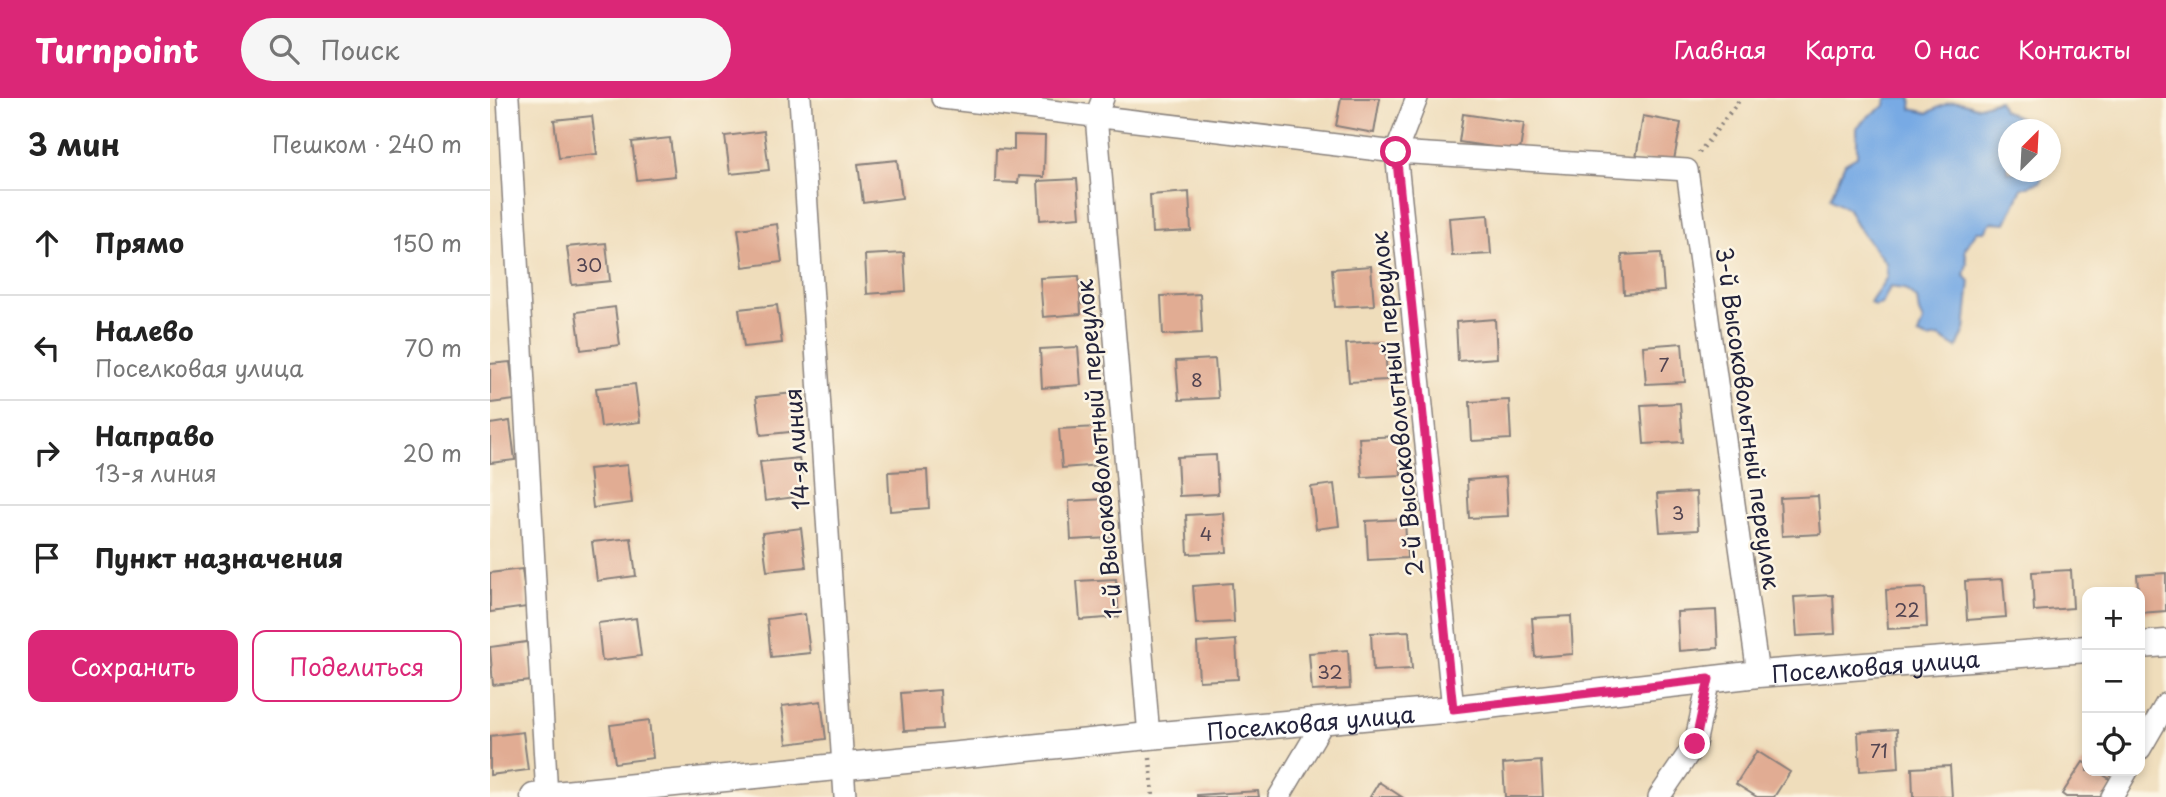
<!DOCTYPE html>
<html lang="ru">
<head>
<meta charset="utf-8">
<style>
	body { margin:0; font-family:"Playpen Sans",sans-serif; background:#f6f6f6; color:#222 }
	.controls { position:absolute; right:21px; bottom:21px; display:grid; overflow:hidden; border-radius:14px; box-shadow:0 4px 10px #0003 }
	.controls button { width:63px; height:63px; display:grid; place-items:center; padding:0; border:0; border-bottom:2px solid #e0e0e0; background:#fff; color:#222; font:35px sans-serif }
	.compass { position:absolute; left:1508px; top:21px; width:63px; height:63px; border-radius:50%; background:#fff; box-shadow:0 4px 10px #0003; rotate:24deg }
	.stop { position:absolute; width:21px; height:21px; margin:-16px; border:5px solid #db2777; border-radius:50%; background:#fff }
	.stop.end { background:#db2777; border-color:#fff; box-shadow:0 2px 7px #0008 }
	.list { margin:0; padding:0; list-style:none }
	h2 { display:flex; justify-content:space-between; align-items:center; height:91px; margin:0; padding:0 28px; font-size:30px }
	h2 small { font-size:23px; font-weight:400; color:#767676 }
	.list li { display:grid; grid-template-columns:46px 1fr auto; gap:21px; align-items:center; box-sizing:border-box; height:105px; padding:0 28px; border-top:2px solid #e0e0e0 }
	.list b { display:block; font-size:26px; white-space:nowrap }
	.list p { margin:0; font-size:23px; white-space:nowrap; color:#767676 }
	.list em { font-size:23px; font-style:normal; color:#767676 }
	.actions { display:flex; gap:14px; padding:21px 28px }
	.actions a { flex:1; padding:16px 0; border:2px solid #db2777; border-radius:14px; text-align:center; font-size:24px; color:#db2777 }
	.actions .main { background:#db2777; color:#fff }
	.icon { flex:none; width:38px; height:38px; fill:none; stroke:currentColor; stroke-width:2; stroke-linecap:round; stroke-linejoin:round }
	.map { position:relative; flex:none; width:1676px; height:699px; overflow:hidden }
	header { display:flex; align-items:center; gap:42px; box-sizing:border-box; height:98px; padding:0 35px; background:#db2777; color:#fff }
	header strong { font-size:33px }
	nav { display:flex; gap:38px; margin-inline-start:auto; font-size:24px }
	.search { width:490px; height:63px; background:#f6f6f6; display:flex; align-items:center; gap:18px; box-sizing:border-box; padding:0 24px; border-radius:38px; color:#767676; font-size:26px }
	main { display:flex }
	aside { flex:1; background:#fff }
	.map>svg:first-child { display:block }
</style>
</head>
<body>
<header>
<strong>Turnpoint</strong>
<div class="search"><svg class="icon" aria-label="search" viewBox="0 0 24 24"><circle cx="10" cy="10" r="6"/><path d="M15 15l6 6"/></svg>Поиск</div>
<nav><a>Главная</a><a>Карта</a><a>О нас</a><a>Контакты</a></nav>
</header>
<main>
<aside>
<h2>3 мин<small>Пешком · 240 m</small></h2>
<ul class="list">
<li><svg class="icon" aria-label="ahead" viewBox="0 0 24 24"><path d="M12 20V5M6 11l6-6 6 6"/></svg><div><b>Прямо</b></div><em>150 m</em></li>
<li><svg class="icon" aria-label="left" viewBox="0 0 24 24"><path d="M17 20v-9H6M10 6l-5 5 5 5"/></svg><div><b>Налево</b><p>Поселковая улица</p></div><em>70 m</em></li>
<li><svg class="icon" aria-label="right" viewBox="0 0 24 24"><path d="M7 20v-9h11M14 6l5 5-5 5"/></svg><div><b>Направо</b><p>13-я линия</p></div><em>20 m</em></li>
<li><svg class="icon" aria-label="arrive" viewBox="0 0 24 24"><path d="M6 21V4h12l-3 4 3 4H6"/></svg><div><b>Пункт назначения</b></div></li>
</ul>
<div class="actions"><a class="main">Сохранить</a><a>Поделиться</a></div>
</aside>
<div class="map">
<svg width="1676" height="699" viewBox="0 0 1676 699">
	<rect width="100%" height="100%" fill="#fcf5e5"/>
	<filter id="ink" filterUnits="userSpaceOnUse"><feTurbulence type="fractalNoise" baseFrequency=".0143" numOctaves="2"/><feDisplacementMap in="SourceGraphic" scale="14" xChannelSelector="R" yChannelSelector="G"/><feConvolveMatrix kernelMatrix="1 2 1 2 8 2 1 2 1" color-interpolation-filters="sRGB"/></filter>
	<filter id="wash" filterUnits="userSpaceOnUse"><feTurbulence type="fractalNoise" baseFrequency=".00686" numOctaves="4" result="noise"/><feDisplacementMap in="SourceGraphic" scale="28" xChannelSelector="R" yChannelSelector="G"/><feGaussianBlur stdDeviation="1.57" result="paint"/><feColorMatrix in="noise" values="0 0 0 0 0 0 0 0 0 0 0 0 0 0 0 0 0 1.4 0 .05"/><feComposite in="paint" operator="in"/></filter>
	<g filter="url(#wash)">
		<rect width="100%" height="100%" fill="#efddbb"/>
		<!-- water -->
		<path fill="#78aae4" stroke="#4d6690" stroke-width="2" d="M1396,0H1422L1421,11L1438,15C1460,3 1462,0 1486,9L1509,2L1513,12L1550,29V31L1518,32V74H1554L1550,84L1532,90L1516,125L1501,124L1495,133H1487L1475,151L1477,165L1474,178L1480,183L1475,232L1467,250L1449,239L1438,241L1428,237L1433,223L1429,215L1427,201L1414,191L1400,189L1392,206L1385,208L1380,205L1397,179L1396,165L1366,127L1358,111L1340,100L1355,65L1367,58V29L1380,17L1395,8Z"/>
		<g id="blocks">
			<!-- building -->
			<path fill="#e1ac93" d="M851,0H890L884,35L846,28Z
				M973,16L1034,25L1030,53L969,44Z
				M102,18L107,56L69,60L64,22Z
				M1153,18L1191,25L1183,67L1146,60Z
				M274,33L279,72L240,76L235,38Z
				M524,37L555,38L554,79L529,78L528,85L505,84L506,51L524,52Z
				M180,40L185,78L147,82L142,44Z
				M407,62L412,100L373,105L368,66Z
				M587,81L590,119L550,122L548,83Z
				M699,94L701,133L662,135L660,97Z
				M998,117L1001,156L962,158L959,120Z
				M287,126L292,164L253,169L248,131Z
				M116,145L120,183L82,187L77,149Z
				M414,155L416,193L377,196L375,157Z
				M1171,155L1174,193L1134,196L1132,157Z
				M881,168L884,207L845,209L842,171Z
				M589,178L591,216L553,219L550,180Z
				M710,196L712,235L673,237L671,198Z
				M287,207L292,245L254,249L249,211Z
				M125,209L130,247L91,252L86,214Z
				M1005,221L1007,260L968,263L966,224Z
				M895,244L897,282L859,284L856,246Z
				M1192,245L1195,284L1156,286L1153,248Z
				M588,249L591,287L552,290L550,251Z
				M725,261L728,300L689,302L686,263Z
				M20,264L25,302L0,305V266Z
				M145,286L150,324L111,329L106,290Z
				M304,295L309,333L271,337L266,299Z
				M1019,302L1021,341L982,343L980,304Z
				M1190,305L1193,344L1154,346L1151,307Z
				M20,323L25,362L0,365V326Z
				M608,329L610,367L572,370L569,331Z
				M908,338L911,377L872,379L869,340Z
				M726,357L728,396L689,398L687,359Z
				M309,360L314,398L275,403L270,364Z
				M137,367L142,405L103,410L99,371Z
				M437,372L439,410L400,413L398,374Z
				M1016,379L1018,418L979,420L977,382Z
				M844,386L849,428L826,431L821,389Z
				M1206,394L1208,432L1170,434L1167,396Z
				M1328,398L1331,436L1292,438L1290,400Z
				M617,401L620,440L581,442L579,403Z
				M734,415L737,454L698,456L696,417Z
				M915,421L917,460L878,462L876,423Z
				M311,430L316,469L277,473L272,435Z
				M141,440L146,478L107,483L102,444Z
				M32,471L37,509L0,514V475Z
				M1581,472L1583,510L1544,513L1542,474Z
				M1676,475V513L1650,515L1647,477Z
				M626,481L629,519L590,522L587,483Z
				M1513,481L1516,519L1477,522L1475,483Z
				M742,485L744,524L706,526L703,488Z
				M1435,490L1437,529L1398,531L1396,492Z
				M1343,497L1345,536L1307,538L1304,499Z
				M1226,512L1228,550L1189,553L1187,514Z
				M315,516L320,555L281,559L277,521Z
				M1081,518L1083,556L1045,559L1042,520Z
				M146,520L151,558L112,563L108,525Z
				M919,533L922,571L883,573L881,535Z
				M746,542L748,581L709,583L707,545Z
				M37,544L41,583L3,587L0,549Z
				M858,552L860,591L822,593L819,555Z
				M450,592L452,631L414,633L411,595Z
				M331,603L336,641L297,646L292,608Z
				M159,622L163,660L125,665L120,627Z
				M1407,631L1409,670L1370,673L1368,634Z
				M33,634L38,672L0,677V638Z
				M1267,653L1300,674L1284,699H1267L1246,686Z
				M1051,663L1053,699H1015L1013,666Z
				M1593,664L1597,666V673H1607L1626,685L1617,699H1576L1572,696Z
				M1460,668L1462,699H1423L1422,670Z
				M889,684L912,699H880Z
				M768,693L769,699H707V697Z"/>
		</g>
	</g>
	<g filter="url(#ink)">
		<use href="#blocks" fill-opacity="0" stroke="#88807b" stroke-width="2"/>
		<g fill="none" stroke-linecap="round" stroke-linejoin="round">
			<!-- minor casing -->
			<g stroke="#88807b" stroke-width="24">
				<path id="minor" d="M18,0L57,699
					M310,0L355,699
					M452,0L906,54L1197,72L1268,576
					M613,0L606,18L659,638
					M927,0L906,54L963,611
					M1650,651L1676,606
					M789,699L834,623
					M1169,699L1205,646L1219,581
					M1622,699L1637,673"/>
			</g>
			<!-- tertiary casing -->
			<g stroke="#88807b" stroke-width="29">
				<g id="tertiary">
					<path d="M1650,547L1676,545"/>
					<path id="s1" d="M44,699L659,638L963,611L1268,576L1597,551"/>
				</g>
			</g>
			<!-- path -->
			<path stroke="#88807b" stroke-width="4.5" stroke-dasharray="2 5" stroke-linecap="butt" d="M1209,55L1251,0
				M660,660L663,699"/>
			<!-- minor -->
			<use href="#minor" stroke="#fff" stroke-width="21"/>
			<!-- tertiary -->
			<use href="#tertiary" stroke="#fff" stroke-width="26"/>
		</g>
	</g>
	<g fill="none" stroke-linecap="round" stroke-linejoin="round" filter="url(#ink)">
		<!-- route -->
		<path stroke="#db2777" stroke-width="9" d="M906,54L963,611L1219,581L1205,646"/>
	</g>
	<g text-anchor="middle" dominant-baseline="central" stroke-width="5" stroke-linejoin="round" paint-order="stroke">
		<!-- number labels -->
		<g font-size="19" fill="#524451">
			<text x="99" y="166">30</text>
			<text x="1174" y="266">7</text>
			<text x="707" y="281">8</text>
			<text x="1188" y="414">3</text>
			<text x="716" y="435">4</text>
			<text x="1417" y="511">22</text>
			<text x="840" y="573">32</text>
			<text x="1389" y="652">71</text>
		</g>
		<!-- street labels -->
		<g font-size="23" fill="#22223b" stroke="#fcf5e5">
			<text transform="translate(906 306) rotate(-96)">2-й Высоковольтный переулок</text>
			<text transform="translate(1259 320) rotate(82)">3-й Высоковольтный переулок</text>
			<text transform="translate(306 351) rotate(-94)">14-я линия</text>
			<text transform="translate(608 351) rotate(-95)">1-й Высоковольтный переулок</text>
			<text stroke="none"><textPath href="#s1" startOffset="1348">Поселковая улица</textPath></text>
			<text stroke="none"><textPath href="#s1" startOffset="780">Поселковая улица</textPath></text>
		</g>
	</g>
</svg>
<div class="controls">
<button>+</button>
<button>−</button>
<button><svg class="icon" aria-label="locate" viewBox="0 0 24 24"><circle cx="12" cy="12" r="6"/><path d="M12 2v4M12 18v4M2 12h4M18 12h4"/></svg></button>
</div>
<svg class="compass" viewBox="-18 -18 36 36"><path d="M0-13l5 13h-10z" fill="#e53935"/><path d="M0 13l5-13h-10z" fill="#767676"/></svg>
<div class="stop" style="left:906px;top:54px"></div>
<div class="stop end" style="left:1205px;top:646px"></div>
</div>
</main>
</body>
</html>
